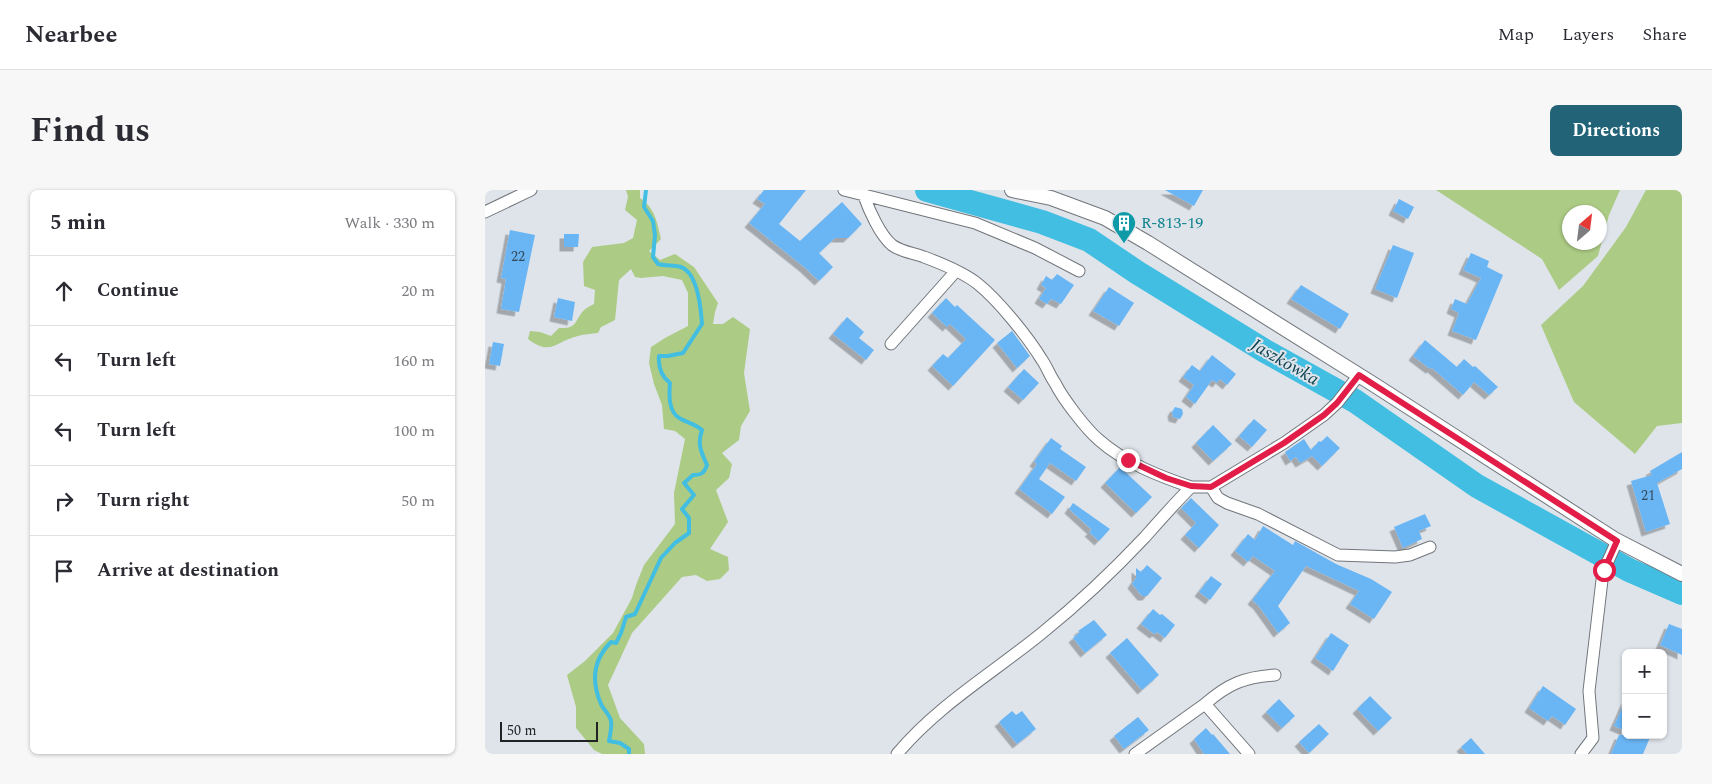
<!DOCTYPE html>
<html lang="en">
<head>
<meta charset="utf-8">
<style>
	body { margin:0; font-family:Spectral,serif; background:#f7f7f7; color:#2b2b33 }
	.controls { position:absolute; right:15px; bottom:15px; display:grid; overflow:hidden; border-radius:8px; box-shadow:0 1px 4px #0004 }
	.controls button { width:45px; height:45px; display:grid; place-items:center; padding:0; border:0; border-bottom:1px solid #e1e1e2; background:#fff; color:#2b2b33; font:25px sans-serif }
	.compass { position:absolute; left:1077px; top:15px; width:45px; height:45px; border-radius:50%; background:#fff; box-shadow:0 1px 4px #0004; rotate:28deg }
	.scale { position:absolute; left:15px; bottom:12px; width:98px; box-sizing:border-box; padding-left:5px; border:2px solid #212325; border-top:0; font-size:14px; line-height:18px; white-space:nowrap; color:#212325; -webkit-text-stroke:4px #dee4ea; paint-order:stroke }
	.stop { position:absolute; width:15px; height:15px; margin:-11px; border:4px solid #e11d48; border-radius:50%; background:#fff }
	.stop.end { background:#e11d48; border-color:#fff; box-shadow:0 1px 5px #0008 }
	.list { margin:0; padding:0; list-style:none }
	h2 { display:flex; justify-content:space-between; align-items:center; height:65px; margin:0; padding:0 20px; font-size:21px }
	h2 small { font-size:16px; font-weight:400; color:#7c7c81 }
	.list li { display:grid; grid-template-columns:32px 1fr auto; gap:15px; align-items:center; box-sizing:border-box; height:70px; padding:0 20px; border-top:1px solid #e1e1e2 }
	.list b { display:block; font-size:19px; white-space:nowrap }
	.list em { font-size:16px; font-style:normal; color:#7c7c81 }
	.icon { flex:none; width:28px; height:28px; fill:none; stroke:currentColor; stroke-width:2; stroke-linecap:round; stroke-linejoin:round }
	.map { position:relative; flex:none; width:1197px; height:564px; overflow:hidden; border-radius:8px }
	header { display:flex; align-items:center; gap:30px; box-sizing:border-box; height:70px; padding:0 25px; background:#fff; border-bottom:1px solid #e1e1e2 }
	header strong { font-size:24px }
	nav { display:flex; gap:28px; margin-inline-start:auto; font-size:18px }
	.intro { display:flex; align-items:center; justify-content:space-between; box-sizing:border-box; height:120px; padding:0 30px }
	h1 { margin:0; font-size:35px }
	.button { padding:12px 22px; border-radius:8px; background:#236378; color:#fff; font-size:18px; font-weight:700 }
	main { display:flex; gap:30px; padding:0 30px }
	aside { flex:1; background:#fff; border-radius:8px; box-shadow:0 1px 4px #0004 }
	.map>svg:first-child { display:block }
</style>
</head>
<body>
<header>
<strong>Nearbee</strong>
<nav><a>Map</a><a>Layers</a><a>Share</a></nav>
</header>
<div class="intro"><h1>Find us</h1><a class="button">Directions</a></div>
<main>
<aside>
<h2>5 min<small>Walk · 330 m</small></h2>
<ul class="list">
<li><svg class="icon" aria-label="ahead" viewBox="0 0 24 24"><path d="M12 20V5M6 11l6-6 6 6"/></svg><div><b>Continue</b></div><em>20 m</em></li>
<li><svg class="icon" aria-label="left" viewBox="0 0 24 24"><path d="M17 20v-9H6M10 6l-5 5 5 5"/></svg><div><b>Turn left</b></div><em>160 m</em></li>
<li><svg class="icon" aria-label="left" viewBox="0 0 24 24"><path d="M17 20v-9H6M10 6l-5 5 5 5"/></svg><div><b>Turn left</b></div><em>100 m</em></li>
<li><svg class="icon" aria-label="right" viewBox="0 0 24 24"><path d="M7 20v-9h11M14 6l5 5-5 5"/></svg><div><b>Turn right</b></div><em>50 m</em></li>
<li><svg class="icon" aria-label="arrive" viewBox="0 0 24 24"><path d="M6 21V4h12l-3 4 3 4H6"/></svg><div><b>Arrive at destination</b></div></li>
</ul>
</aside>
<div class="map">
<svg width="1197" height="564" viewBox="0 0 1197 564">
	<defs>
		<filter id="shadow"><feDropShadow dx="-4.5" dy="4.5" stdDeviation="0" flood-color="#0004"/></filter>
	</defs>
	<rect width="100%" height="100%" fill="#dee4ea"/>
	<!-- green -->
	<path fill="#accb84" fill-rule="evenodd" d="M141,0H155V8C170,18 172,32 176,49L164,61L175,70L190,64L209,77L233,113L230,122L228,134H238L248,127L265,139L259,183L265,221L256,236L254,250L237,263L247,274L244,288L231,300L243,332L225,359L243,367L244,380L235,389L222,391L211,385L197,387L147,443L123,495L135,528L159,554L160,564H117L109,560L91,538V517L82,485L100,471L128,443L147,408L151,395L159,375L190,334L189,303L200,249L190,241L179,239L177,215L169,194L164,173L166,157L180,148L203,136V103L197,90L178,86L156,88L150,87L146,79L134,90L130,130L116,137L113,143C106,144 99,144 93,146C70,151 67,167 43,149L45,141L55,142L66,146L74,138C92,139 89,132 98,121C101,118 105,116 109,114L110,100L99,96L98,72L107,57L139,53L148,48L152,30L140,20L143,7Z
		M951,0H1135L1124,25L1113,66L1074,100L1057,69ZM1114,22V52H1084V22Z
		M1161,0H1197V233L1172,236L1150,264L1089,212L1056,135L1098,96L1141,37Z"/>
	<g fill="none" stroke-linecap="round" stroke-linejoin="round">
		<!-- stream -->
		<path stroke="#41bee1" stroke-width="4" d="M144,564V559L135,553L124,551C125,545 127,537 126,531C125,525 118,519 116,514C106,491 108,470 126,452L131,453L136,443L141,427L150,424L176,368L190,353L204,343V328L197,319L209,305L199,293L208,285C217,285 219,283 222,275C216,262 212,254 217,240C210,234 203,233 196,229C183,223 184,205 185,193C176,186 173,177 174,166H183L198,163L217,134C216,119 213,83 196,77C190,75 180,76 173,74L168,67L170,45L168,31L159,17L161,0"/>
		<!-- river -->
		<path stroke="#41bee1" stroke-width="24" d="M442,0L557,32L604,50L653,83L780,161L870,211L992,296L1144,380L1197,403"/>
	</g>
	<!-- building -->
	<path fill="#6ab5f4" filter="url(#shadow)" d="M279,0H321L294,34L315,51L357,12L377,34L363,48H350L334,63L348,77L334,91L319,77L264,33L280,14L272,9Z
		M680,0H718L709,16Z
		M914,9L929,17L923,29L908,21Z
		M25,40L50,45L34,122L16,119L21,89L16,88Z
		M79,44H94L93,57H79Z
		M908,55L929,63L912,108L890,99Z
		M986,63L1004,71L1002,77L1018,85L991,150L967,141L974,123L966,119L970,109L982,114L996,88L978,80Z
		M572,84L589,95L576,114L566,109L562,114L554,109L561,98L556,95L561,86L567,90Z
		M816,95L864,124L855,139L806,109Z
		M624,97L649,113L634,136L608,121Z
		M73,108L90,112L87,131L69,127Z
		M461,108L470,117L472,115L510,150L468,196L447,176L458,164L463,168L481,149L465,134L462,137L447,123Z
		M362,127L379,142L374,148L389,160L381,170L348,144Z
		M527,141L545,166L532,178L512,153Z
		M940,150L972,177L979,169L988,177L990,176L1013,197L1004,205L989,192L978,205L947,178L945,179L928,166Z
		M8,152L19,154L15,176L4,174Z
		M727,165L751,184L742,195L735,189L732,193L727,190L710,214L701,207L709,195L698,187L707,175L715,181Z
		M539,179L554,193L538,210L523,197Z
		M690,217L697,219L698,224L695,229L688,227L687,222Z
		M769,229L782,240L767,257L754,246Z
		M728,235L747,254L728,271L711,253Z
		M842,246L855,258L837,276L827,266L815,273L811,267L805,271L800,262L819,249L826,260L834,251L836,252Z
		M566,248L577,256L575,259L601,277L591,291L565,273L554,289L580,307L567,324L534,299L552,274L549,272Z
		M1197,262V279L1172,293L1185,334L1161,342L1146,291L1167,285L1165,281Z
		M635,277L667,307L651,323L620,293Z
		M706,308L734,335L714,358L700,345L711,333L696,318Z
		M588,313L625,339L614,351L604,342L607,340L584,319Z
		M940,324L946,336L934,341L937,349L918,358L909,337Z
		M778,336L808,355L810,351L851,374L886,389L907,402L889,429L865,414L874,401L821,376L793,416L805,433L793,443L773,415L767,410L790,381L768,366L763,372L750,361L763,344L770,350Z
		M662,375L677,388L662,406H657L647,394L651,388V378L656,382Z
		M726,386L737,394L725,410L714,402Z
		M668,419L675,425L677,424L690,435L680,448L672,442L669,444L656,434Z
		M609,430L622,445L600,463L588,448L595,442L593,441Z
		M1184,434L1197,439V465L1175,455Z
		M846,443L864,455L848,481L830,468Z
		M642,448L674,485L657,500L625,463Z
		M1058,496L1091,519L1080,535L1067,526L1063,531L1044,518Z
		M885,506L907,528L893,541L872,519Z
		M794,509L810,526L797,538L781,522Z
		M1141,509V541L1129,536Z
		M527,521L531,525L537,521L551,539L532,554L514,532Z
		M653,527L664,540L639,559L629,546Z
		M834,534L844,544L824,563L814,552Z
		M721,538L727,545L728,544L745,564H719L709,549Z
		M1134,545H1166L1158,564H1126Z
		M986,548L1000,564H982L976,557Z"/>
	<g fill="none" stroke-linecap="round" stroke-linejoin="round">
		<!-- minor casing -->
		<g stroke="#71767b" stroke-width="13">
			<path id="minor" d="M359,0L490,33L550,58L594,81
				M379,6C384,20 395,45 407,55C416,62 429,63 439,67C458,74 478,82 493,94C514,111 543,147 557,170C562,177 565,186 570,193C578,209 601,239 614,250C640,273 674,286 706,297
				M0,22L46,0
				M406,154L471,81
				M726,297L733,308L742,313L773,324L853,365L910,367L925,365L945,357
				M720,514C743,494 759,487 790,485
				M412,564C453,515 508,483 557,443C593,414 628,381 660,347C675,330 690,313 706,297H726L799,253L839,225L852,213L874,185
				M650,564L720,514L764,564
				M1096,564L1108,548L1104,501L1117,390L1119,380L1132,351"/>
		</g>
		<!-- tertiary casing -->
		<g stroke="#71767b" stroke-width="16">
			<path id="tertiary" d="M527,0L566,8L620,28L663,53L888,194L1129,349L1197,384"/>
		</g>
		<!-- minor -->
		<use href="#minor" stroke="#fff" stroke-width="11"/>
		<!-- tertiary -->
		<use href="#tertiary" stroke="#fff" stroke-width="14"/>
	</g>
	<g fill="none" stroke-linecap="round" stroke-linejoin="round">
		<!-- route -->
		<path stroke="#e11d48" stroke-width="6" d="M643,270L681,288L706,296L726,297L799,253L839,225L852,213L874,185L1132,351L1119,380"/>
	</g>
	<!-- icons -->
	<defs>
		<g id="building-pin" transform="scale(1.25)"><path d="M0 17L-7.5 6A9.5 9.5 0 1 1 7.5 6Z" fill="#0f9aa8" stroke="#dee4ea"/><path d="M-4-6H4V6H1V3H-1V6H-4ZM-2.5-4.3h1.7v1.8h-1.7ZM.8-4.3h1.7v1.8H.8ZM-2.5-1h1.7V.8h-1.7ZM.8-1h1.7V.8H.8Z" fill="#fff"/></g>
	</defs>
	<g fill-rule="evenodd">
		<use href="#building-pin" x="639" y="33"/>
	</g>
	<g text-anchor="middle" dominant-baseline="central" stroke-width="4" stroke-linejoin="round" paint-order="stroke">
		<!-- number labels -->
		<g font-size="14" fill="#334859">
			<text x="33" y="66">22</text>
			<text x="1163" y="305">21</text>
		</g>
		<!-- culture labels -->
		<g font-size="16" fill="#0d838f" stroke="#dee4ea" text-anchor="start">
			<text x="656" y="33">R-813-19</text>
		</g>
		<!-- water labels -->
		<g font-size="18" font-style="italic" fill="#0c4352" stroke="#dee4ea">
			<text transform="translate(800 172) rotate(30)">Jaszkówka</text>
		</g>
	</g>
</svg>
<div class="controls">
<button>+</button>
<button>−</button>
</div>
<svg class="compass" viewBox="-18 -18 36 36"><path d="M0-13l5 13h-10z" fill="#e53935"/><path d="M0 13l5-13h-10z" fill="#7c7c81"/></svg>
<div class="scale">50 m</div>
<div class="stop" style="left:1119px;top:380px"></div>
<div class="stop end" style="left:643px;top:270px"></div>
</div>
</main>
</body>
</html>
